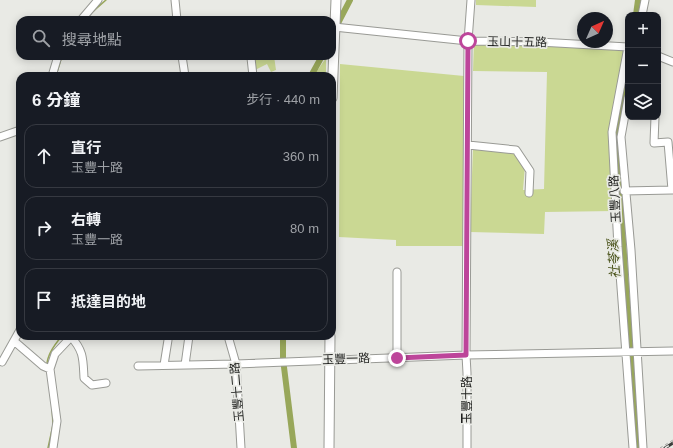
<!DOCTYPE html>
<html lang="zh-TW">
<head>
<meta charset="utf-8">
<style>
	body { margin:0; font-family:Helvetica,"Noto Sans TC",sans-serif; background:#20242c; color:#f1f3f6 }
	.controls { position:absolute; right:12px; top:12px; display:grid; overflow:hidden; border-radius:8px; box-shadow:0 2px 10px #0003 }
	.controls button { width:36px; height:36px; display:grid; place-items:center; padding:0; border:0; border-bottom:1px solid #363941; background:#171b24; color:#f1f3f6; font:20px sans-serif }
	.compass { position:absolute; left:577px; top:12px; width:36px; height:36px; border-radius:50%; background:#171b24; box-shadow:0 2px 10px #0003; rotate:45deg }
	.stop { position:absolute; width:12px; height:12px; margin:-9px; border:3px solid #bd459a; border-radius:50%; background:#fff }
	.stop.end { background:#bd459a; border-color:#fff; box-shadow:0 1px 4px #0008 }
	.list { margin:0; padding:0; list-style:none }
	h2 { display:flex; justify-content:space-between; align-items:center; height:52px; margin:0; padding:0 16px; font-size:17px }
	h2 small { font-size:13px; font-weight:400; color:#9ea1a6 }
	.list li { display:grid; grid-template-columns:26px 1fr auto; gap:12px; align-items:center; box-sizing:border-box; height:64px; margin:0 8px 8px; padding:0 8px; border:1px solid #363941; border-radius:12px }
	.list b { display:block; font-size:15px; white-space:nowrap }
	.list p { margin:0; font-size:13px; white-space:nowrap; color:#9ea1a6 }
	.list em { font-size:13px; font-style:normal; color:#9ea1a6 }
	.icon { flex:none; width:22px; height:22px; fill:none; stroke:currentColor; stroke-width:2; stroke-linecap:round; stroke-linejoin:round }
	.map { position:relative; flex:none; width:673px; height:448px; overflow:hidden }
	.search { position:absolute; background:#171b24; box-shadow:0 2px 10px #0003; left:16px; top:16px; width:320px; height:44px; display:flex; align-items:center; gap:10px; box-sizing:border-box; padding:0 14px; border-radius:12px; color:#9ea1a6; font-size:15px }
	.panel { position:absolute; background:#171b24; box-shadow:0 2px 10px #0003; left:16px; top:72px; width:320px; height:268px; border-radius:12px }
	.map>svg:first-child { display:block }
</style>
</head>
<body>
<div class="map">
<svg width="673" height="448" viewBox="0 0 673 448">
	<rect width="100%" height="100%" fill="#e9eae5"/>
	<!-- green -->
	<path fill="#cad893" d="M476,0H536V7L476,5Z
		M474,42L624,49L609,132L614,211L545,212L544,234L470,232L473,147H511L525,166L523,190L544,189L547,72L473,71Z
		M249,56H274L276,70L271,72L267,64L251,72Z
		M326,58V76H314L315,74Z
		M340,64L464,76L463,246H396V240L339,237Z"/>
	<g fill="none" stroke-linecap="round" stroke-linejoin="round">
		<!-- stream -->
		<path stroke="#98a75a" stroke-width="1.5" d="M89,15L106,0
			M57,72L62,56
			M47,365C47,354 55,344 62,336
			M48,448L53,425L52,407"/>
		<!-- canal -->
		<path stroke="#98a75a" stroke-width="6" d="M636,15L638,0
			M337,25L350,0
			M628,69L616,135L637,448
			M311,76L322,56
			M283,336V359L294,448"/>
		<!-- minor casing -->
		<g stroke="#999a95" stroke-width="9">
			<path id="minor" d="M175,0L177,20
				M642,15L645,0
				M81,20L98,0
				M334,27L468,41L539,42L628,47
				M628,47L612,132L618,247L633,448
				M182,56L185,76
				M658,56L673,62
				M251,58L253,76
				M52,76L58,56
				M628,98L621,137L631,250L643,448
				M0,137L20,130
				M468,145L516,150L530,171L529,193
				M624,191L672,190L668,142L654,143L655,117
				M228,336L236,364L241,448
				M71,337C84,351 83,360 84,378L92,385L106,383
				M14,341L43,366L50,369
				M397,358V272
				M2,362L20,330
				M164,365L168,340
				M185,365L189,336
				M138,366L236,364L466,355L673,351
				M53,448L57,421L50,369L55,354L72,336
				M467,448V373L466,355L468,41L471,0"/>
		</g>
		<!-- major casing -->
		<g stroke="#999a95" stroke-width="11">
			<path id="major" d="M332,98L336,0
				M329,448L330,336"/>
		</g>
		<!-- path -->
		<path stroke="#a5a6a2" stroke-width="1" stroke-dasharray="3 3" stroke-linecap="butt" d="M660,448L673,440"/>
		<!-- minor -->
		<use href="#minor" stroke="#fff" stroke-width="7"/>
		<!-- major -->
		<use href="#major" stroke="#fff" stroke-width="9"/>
		<!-- rail casing -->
		<g stroke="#3c3d3b" stroke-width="3">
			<path id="rail" d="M665,448L673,443"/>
		</g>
		<!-- rail -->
		<use href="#rail" stroke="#e9eae5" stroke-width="1.5" stroke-dasharray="4.5" stroke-linecap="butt"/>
	</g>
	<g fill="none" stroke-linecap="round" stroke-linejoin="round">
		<!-- route -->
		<path stroke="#bd459a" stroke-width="5" d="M397,358L466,355L468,41"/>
	</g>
	<g text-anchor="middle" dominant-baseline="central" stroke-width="3.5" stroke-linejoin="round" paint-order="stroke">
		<!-- street labels -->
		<g font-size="12" fill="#1f201e" stroke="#e9eae5">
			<text transform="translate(517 42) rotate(1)">玉山十五路</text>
			<text transform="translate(615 199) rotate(-93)">玉豐八路</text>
			<text transform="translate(346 359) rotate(-2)">玉豐一路</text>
			<text transform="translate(237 392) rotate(-95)">玉豐十二路</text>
			<text transform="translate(467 400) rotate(-90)">玉豐十路</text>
		</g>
		<!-- water labels -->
		<g font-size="13" font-style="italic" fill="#454e14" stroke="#e9eae5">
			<text transform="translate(614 259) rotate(-94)">社苓溪</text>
		</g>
	</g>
</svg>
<div class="controls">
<button>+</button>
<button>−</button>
<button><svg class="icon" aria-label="layers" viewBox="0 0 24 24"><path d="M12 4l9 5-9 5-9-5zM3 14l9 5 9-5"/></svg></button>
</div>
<svg class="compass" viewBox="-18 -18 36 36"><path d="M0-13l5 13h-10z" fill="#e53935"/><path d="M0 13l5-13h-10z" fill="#9ea1a6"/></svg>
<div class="stop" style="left:468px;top:41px"></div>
<div class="stop end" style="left:397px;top:358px"></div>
<div class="search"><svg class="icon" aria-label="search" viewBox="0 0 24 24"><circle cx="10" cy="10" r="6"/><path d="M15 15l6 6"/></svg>搜尋地點</div>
<section class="panel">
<h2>6 分鐘<small>步行 · 440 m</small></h2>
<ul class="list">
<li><svg class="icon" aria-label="ahead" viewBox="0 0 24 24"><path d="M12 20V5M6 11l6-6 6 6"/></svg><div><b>直行</b><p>玉豐十路</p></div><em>360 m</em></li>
<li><svg class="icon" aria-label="right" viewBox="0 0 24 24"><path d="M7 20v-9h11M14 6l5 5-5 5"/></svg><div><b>右轉</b><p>玉豐一路</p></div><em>80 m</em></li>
<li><svg class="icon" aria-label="arrive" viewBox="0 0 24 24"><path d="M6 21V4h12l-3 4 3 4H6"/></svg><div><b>抵達目的地</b></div></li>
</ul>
</section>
</div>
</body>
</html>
